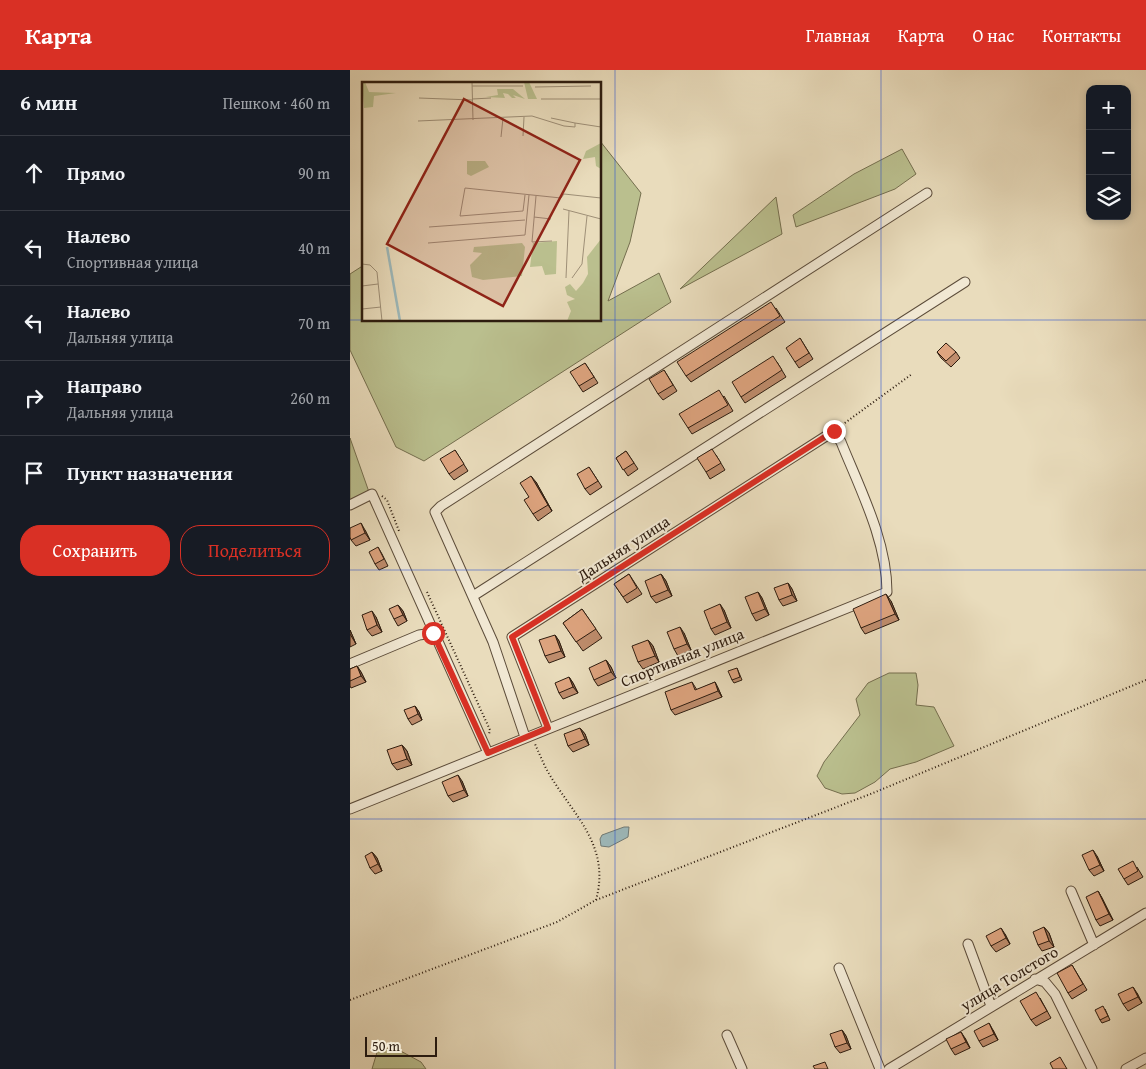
<!DOCTYPE html>
<html lang="ru">
<head>
<meta charset="utf-8">
<style>
	body { margin:0; font-family:"Gentium Book Plus",serif; background:#20242c; color:#f1f3f6 }
	.controls { position:absolute; right:15px; top:15px; display:grid; overflow:hidden; border-radius:10px; box-shadow:0 2px 8px #0003 }
	.controls button { width:45px; height:45px; display:grid; place-items:center; padding:0; border:0; border-bottom:1px solid #363941; background:#171b24; color:#f1f3f6; font:25px sans-serif }
	.scale { position:absolute; left:15px; bottom:12px; width:72px; box-sizing:border-box; padding-left:5px; border:2px solid #2d1c0f; border-top:0; font-size:14px; line-height:18px; white-space:nowrap; color:#2d1c0f; -webkit-text-stroke:4px #f1e8d3; paint-order:stroke }
	.stop { position:absolute; width:15px; height:15px; margin:-11px; border:4px solid #d93025; border-radius:50%; background:#fff }
	.stop.end { background:#d93025; border-color:#fff; box-shadow:0 1px 5px #0008 }
	.list { margin:0; padding:0; list-style:none }
	h2 { display:flex; justify-content:space-between; align-items:center; height:65px; margin:0; padding:0 20px; font-size:21px }
	h2 small { font-size:16px; font-weight:400; color:#9ea1a6 }
	.list li { display:grid; grid-template-columns:32px 1fr auto; gap:15px; align-items:center; box-sizing:border-box; height:75px; padding:0 20px; border-top:1px solid #363941 }
	.list b { display:block; font-size:19px; white-space:nowrap }
	.list p { margin:0; font-size:16px; white-space:nowrap; color:#9ea1a6 }
	.list em { font-size:16px; font-style:normal; color:#9ea1a6 }
	.actions { display:flex; gap:10px; padding:15px 20px }
	.actions a { flex:1; padding:11px 0; border:1px solid #d93025; border-radius:20px; text-align:center; font-size:18px; color:#d93025 }
	.actions .main { background:#d93025; color:#fff }
	.icon { flex:none; width:28px; height:28px; fill:none; stroke:currentColor; stroke-width:2; stroke-linecap:round; stroke-linejoin:round }
	.map { position:relative; flex:none; width:796px; height:999px; overflow:hidden }
	header { display:flex; align-items:center; gap:30px; box-sizing:border-box; height:70px; padding:0 25px; background:#d93025; color:#fff }
	header strong { font-size:24px }
	nav { display:flex; gap:28px; margin-inline-start:auto; font-size:18px }
	main { display:flex }
	aside { flex:1; background:#171b24 }
	.map>svg:first-child { display:block }
</style>
</head>
<body>
<header>
<strong>Карта</strong>
<nav><a>Главная</a><a>Карта</a><a>О нас</a><a>Контакты</a></nav>
</header>
<main>
<aside>
<h2>6 мин<small>Пешком · 460 m</small></h2>
<ul class="list">
<li><svg class="icon" aria-label="ahead" viewBox="0 0 24 24"><path d="M12 20V5M6 11l6-6 6 6"/></svg><div><b>Прямо</b></div><em>90 m</em></li>
<li><svg class="icon" aria-label="left" viewBox="0 0 24 24"><path d="M17 20v-9H6M10 6l-5 5 5 5"/></svg><div><b>Налево</b><p>Спортивная улица</p></div><em>40 m</em></li>
<li><svg class="icon" aria-label="left" viewBox="0 0 24 24"><path d="M17 20v-9H6M10 6l-5 5 5 5"/></svg><div><b>Налево</b><p>Дальняя улица</p></div><em>70 m</em></li>
<li><svg class="icon" aria-label="right" viewBox="0 0 24 24"><path d="M7 20v-9h11M14 6l5 5-5 5"/></svg><div><b>Направо</b><p>Дальняя улица</p></div><em>260 m</em></li>
<li><svg class="icon" aria-label="arrive" viewBox="0 0 24 24"><path d="M6 21V4h12l-3 4 3 4H6"/></svg><div><b>Пункт назначения</b></div></li>
</ul>
<div class="actions"><a class="main">Сохранить</a><a>Поделиться</a></div>
</aside>
<div class="map">
<svg width="796" height="999" viewBox="0 0 796 999">
	<rect width="100%" height="100%" fill="#e9dcbc"/>
	<filter id="stains"><feTurbulence type="fractalNoise" baseFrequency=".004" numOctaves="4"/><feColorMatrix values="0 0 0 0 .2 0 0 0 0 .09 0 0 0 0 .02 0 0 0 .5 -.17"/></filter>
	<radialGradient id="worn" r=".72"><stop offset=".6" stop-color="#630" stop-opacity="0"/><stop offset="1" stop-color="#630" stop-opacity=".3"/></radialGradient>
	<!-- green -->
	<path fill="#babf8e" stroke="#746e4e" d="M250,71L291,123L280,172L258,231L309,203L321,232L74,391L46,377L0,280V204L14,195V250H250Z
		M552,79L566,104L545,119L446,157L443,145L504,104Z
		M426,127L432,164L330,219Z
		M0,368L19,422L0,433Z
		M539,603H566L568,615L566,635L584,637L604,676L566,692L540,699L525,712L505,723L492,724L475,718L467,706L474,692L510,645L506,629L518,613Z
		M45,978L71,992L76,999H22L28,979Z"/>
	<!-- water -->
	<path fill="#9db9bb" stroke="#707a76" d="M274,757H279L278,767L259,777L251,776L250,769L252,765Z"/>
	<g fill="none" stroke-linecap="round" stroke-linejoin="round">
		<!-- street casing -->
		<g stroke="#5c4c3a" stroke-width="11">
			<path id="street" d="M0,435L22,424L138,683
				M123,526L615,212
				M0,594L69,565L83,563
				M175,667L143,572L85,442L91,436L577,123
				M0,739C179,666 358,594 537,522C537,471 510,419 491,372L484,361L162,567L198,658
				M721,821L744,875
				M618,874L641,936
				M489,898L530,999
				M685,909L695,912L705,924L742,999
				M377,965L392,999
				M539,999L796,843
				M776,999L796,988"/>
		</g>
		<!-- path -->
		<path stroke="#2d1c0f" stroke-width="2" stroke-dasharray="1 2.5" stroke-linecap="butt" d="M492,355L562,304
			M32,426L37,430L49,461
			M77,522L140,660L139,664
			M246,830L523,723L796,610
			M0,930L207,852L246,830C261,775 223,745 198,702C193,693 189,683 185,674"/>
		<!-- street -->
		<use href="#street" stroke="#f1e8d3" stroke-width="9"/>
	</g>
	<!-- wall -->
	<path fill="#bf8d6d" stroke="#2d1c0f" d="M426,238L435,252L341,312L336,306Z
		M450,268L463,289L449,298L445,292Z
		M587,282H606L610,288L601,297L591,288Z
		M427,292L436,307L395,333L391,327Z
		M235,293L248,313L233,322L229,316Z
		M314,300L327,321L313,330L308,324Z
		M374,326L383,341L342,364L338,358Z
		M105,380L118,401L104,410L99,404Z
		M276,381L288,399L278,406L266,388Z
		M366,385L375,400L360,409L356,402Z
		M239,397L252,417L240,425L235,419Z
		M186,412L202,441L188,451L183,444L179,427Z
		M15,460L20,470L6,476L1,470Z
		M28,477L32,484L38,496L29,500L25,494Z
		M279,504L292,524L277,533L264,514Z
		M311,504L316,511L322,526L306,533L301,527Z
		M438,513L442,519L447,531L433,536L429,530Z
		M408,522L412,528L419,545L406,551L402,544Z
		M541,531L549,550L515,564L511,558Z
		M48,535L53,541L57,551L48,556L44,549Z
		M232,539L252,568L233,581L213,553Z
		M374,540L381,558L365,565L361,559Z
		M26,547L32,562L22,566L17,560Z
		M0,560L6,574L0,577Z
		M334,563L341,580L328,586L324,579Z
		M205,565L209,571L215,587L199,593L195,586Z
		M298,570L303,576L309,592L293,599L288,592Z
		M256,590L261,597L266,608L248,616L244,610Z
		M7,596L11,602L16,612L1,618L0,616V599Z
		M387,598L392,610L384,613L382,610Z
		M219,607L223,613L228,623L213,629L209,623Z
		M342,612L347,620L365,612L368,618L372,627L325,645L321,640Z
		M65,636L69,642L72,650L62,655L58,649Z
		M230,658L235,664L239,675L223,682L218,676Z
		M52,675L57,681L62,695L47,700L42,694Z
		M112,711L118,726L103,732L98,726Z
		M22,782L27,788L32,801L25,804L20,798Z
		M747,786L754,801L744,806L739,800Z
		M787,797L793,807L778,815L774,809Z
		M748,821L752,828L763,850L750,856L746,850Z
		M694,857L699,863L704,877L692,881L688,875Z
		M655,864L660,874L646,882L641,876Z
		M722,895L737,920L722,929L718,923Z
		M787,923L792,933L778,941L773,934Z
		M690,928L701,948L686,956L681,950Z
		M755,939L760,950L752,953L750,950Z
		M492,960L496,966L501,979L490,983L485,977Z
		M643,960L648,970L633,977L629,971Z
		M615,968L620,978L605,985L601,979Z"/>
	<!-- shaded-wall -->
	<path fill="#9b7359" stroke="#2d1c0f" d="M181,406L186,412L202,441L198,435Z
		M11,453L15,460L20,470L15,463Z
		M311,504L316,511L322,526L318,520Z
		M438,513L442,519L447,531L442,525Z
		M408,522L412,528L419,545L415,539Z
		M536,524L541,531L549,550L545,544Z
		M370,534L374,540L381,558L377,552Z
		M48,535L53,541L57,551L53,545Z
		M22,541L26,547L32,562L27,555Z
		M330,557L334,563L341,580L337,574Z
		M0,560L6,574L0,564Z
		M205,565L209,571L215,587L211,581Z
		M298,570L303,576L309,592L305,586Z
		M256,590L261,597L266,608L261,602Z
		M7,596L11,602L16,612L11,606Z
		M219,607L223,613L228,623L223,617Z
		M365,612L368,618L372,627L368,621Z
		M65,636L69,642L72,650L68,644Z
		M230,658L235,664L239,675L235,669Z
		M52,675L57,681L62,695L57,689Z
		M108,705L112,711L118,726L114,720Z
		M743,780L747,786L754,801L750,795Z
		M22,782L27,788L32,801L28,794Z
		M748,821L752,828L763,850L759,844Z
		M694,857L699,863L704,877L699,871Z
		M651,858L655,864L660,874L656,868Z
		M783,917L787,923L792,933L788,927Z
		M639,953L643,960L648,970L644,964Z
		M492,960L496,966L501,979L497,973Z
		M611,962L615,968L620,978L616,972Z"/>
	<!-- building -->
	<path fill="#dea47f" stroke="#2d1c0f" d="M421,232L430,246L336,306L327,292Z
		M450,268L459,283L445,292L436,278Z
		M596,273L606,282L596,291L587,282Z
		M423,286L432,300L391,327L382,312Z
		M235,293L244,307L229,316L220,302Z
		M314,300L323,315L308,324L299,309Z
		M369,320L378,335L338,358L329,344Z
		M362,379L371,393L356,402L347,388Z
		M105,380L114,394L99,404L90,389Z
		M276,381L284,393L273,400L266,388Z
		M239,397L248,411L235,419L227,404Z
		M181,406L198,435L183,444L174,430L179,427L170,413Z
		M11,453L15,463L1,470L0,467V458Z
		M28,477L34,489L25,494L19,482Z
		M279,504L287,518L273,527L264,514Z
		M311,504L318,520L301,527L295,511Z
		M438,513L442,525L429,530L424,518Z
		M408,522L415,539L402,544L395,527Z
		M536,524L545,544L511,558L503,539Z
		M370,534L377,552L361,559L354,541Z
		M48,535L53,545L44,549L39,539Z
		M232,539L246,559L226,572L213,553Z
		M22,541L27,555L17,560L12,545Z
		M330,557L337,574L324,579L317,562Z
		M205,565L211,581L195,586L189,570Z
		M298,570L305,586L288,592L282,576Z
		M256,590L261,602L244,610L239,598Z
		M7,596L11,606L0,611V599Z
		M387,598L390,607L382,610L378,601Z
		M219,607L223,617L209,623L205,613Z
		M342,612L345,620L365,612L368,621L321,640L315,622Z
		M65,636L68,644L58,649L54,640Z
		M230,658L235,669L218,676L214,664Z
		M52,675L57,689L42,694L37,680Z
		M108,705L114,720L98,726L92,712Z
		M743,780L750,795L739,800L732,785Z
		M22,782L28,794L20,798L15,786Z
		M783,791L788,801L774,809L768,799Z
		M748,821L759,844L746,850L736,827Z
		M694,857L699,871L688,875L683,862Z
		M651,858L656,868L641,876L636,866Z
		M722,895L733,914L718,923L707,903Z
		M783,917L788,927L773,934L768,924Z
		M686,922L697,941L681,950L670,931Z
		M753,936L758,946L750,950L745,940Z
		M639,953L644,964L629,971L624,961Z
		M492,960L497,973L485,977L480,964Z
		M611,962L616,972L601,979L596,969Z
		M710,987L717,999H703L700,993Z
		M475,992L478,999H465L463,996Z"/>
	<g fill="none" stroke-linecap="round" stroke-linejoin="round">
		<!-- route -->
		<path stroke="#d93025" stroke-width="6" d="M83,563L138,683L198,658L162,567L484,361"/>
	</g>
	<!-- grid -->
	<path fill="none" stroke="#1d4ed8" stroke-width="1" stroke-opacity="0.55" d="M265,0V999M531,0V999M0,250H14M250,250H796M0,500H796M0,749H796"/>
	<g text-anchor="middle" dominant-baseline="central" stroke-width="4" stroke-linejoin="round" paint-order="stroke">
		<!-- street labels -->
		<g font-size="16" fill="#2d1c0f" stroke="#f1e8d3">
			<text transform="translate(273 478) rotate(-33)">Дальняя улица</text>
			<text transform="translate(332 587) rotate(-22)">Спортивная улица</text>
			<text transform="translate(659 908) rotate(-31)">улица Толстого</text>
		</g>
	</g>
	<!-- overview -->
	<g transform="translate(12 12)">
		<rect width="239" height="239" fill="#e9dcbc"/>
		<path d="M0,0H3L7,10L34,11L12,14L11,25L2,26ZM162,0H167L175,17H166ZM135,7H151L163,17L151,13L154,16H150L146,12L141,11L143,16L124,15L136,13ZM239,61V87L234,84L233,75L221,77L224,69ZM105,79H123L127,85L109,94L105,92ZM239,157V239H205L209,229L205,220L213,217L205,213L203,205L208,202L214,209L221,201L226,192L225,175ZM195,159L194,192L183,193L180,184L168,185L171,161ZM160,161L163,165L160,194L121,198L110,195L108,183L120,171L111,170L112,165Z" fill="#babf8e"/>
		<path fill="none" stroke="#9db9bb" stroke-width="2.5" d="M25,165L38,239"/>
		<path fill="none" stroke="#9e8f77" stroke-width="1" d="M110,0L111,38M110,4H161M173,5L229,4M57,16L110,18M110,17L129,16M179,17H239M189,36L213,41M56,39L170,34L202,44L213,45V41L239,45M161,54L162,35M139,55L141,36M163,113L161,129L98,134L103,106L199,116L202,112L239,116M174,114L170,160L190,159M201,127L239,137M172,135L189,137M67,145L163,138M66,161L163,153L167,113M0,182L8,183L15,190L20,239M204,196L207,129M210,196L220,182L225,134M0,204L16,202M0,227L19,225"/>
		<path fill="#8f2418" fill-opacity="0.15" stroke="#8f2418" stroke-width="2.5" d="M102,17L218,78L141,224L25,162Z"/>
		<rect width="239" height="239" fill="none" stroke="#2d1c0f" stroke-width="2.5"/>
	</g>
	<rect width="100%" height="100%" filter="url(#stains)"/>
	<rect width="100%" height="100%" fill="url(#worn)"/>
</svg>
<div class="controls">
<button>+</button>
<button>−</button>
<button><svg class="icon" aria-label="layers" viewBox="0 0 24 24"><path d="M12 4l9 5-9 5-9-5zM3 14l9 5 9-5"/></svg></button>
</div>
<div class="scale">50 m</div>
<div class="stop" style="left:83px;top:563px"></div>
<div class="stop end" style="left:484px;top:361px"></div>
</div>
</main>
</body>
</html>
